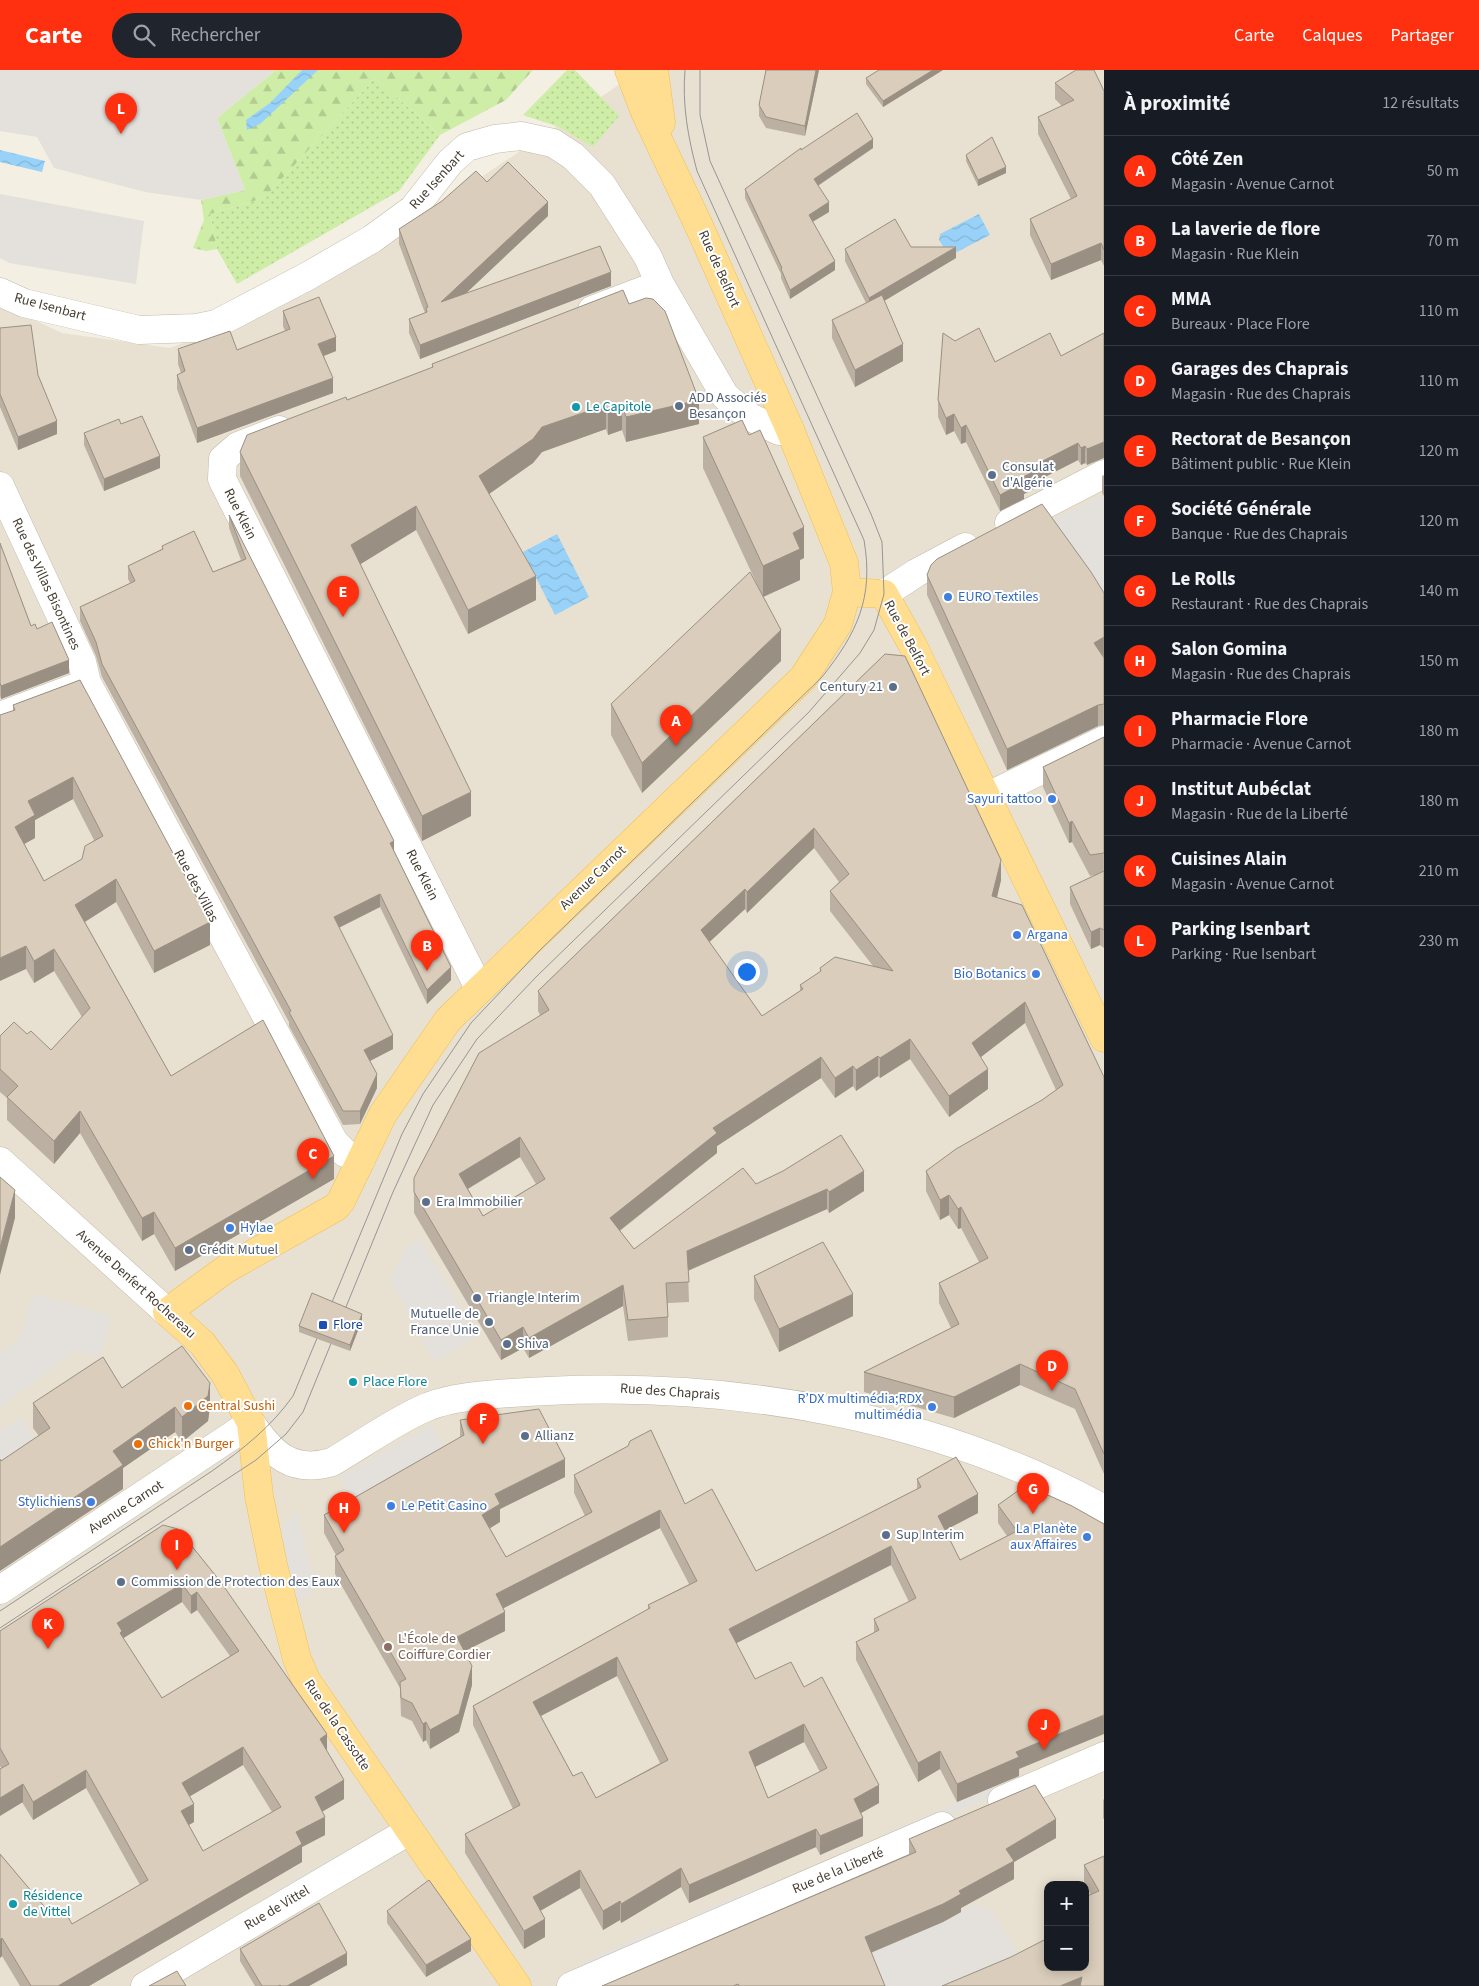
<!DOCTYPE html>
<html lang="fr">
<head>
<meta charset="utf-8">
<style>
	body { margin:0; font-family:"Source Sans 3",sans-serif; background:#20242c; color:#f1f3f6 }
	.controls { position:absolute; right:15px; bottom:15px; display:grid; overflow:hidden; border-radius:10px; box-shadow:0 2px 12px #0003 }
	.controls button { width:45px; height:45px; display:grid; place-items:center; padding:0; border:0; border-bottom:1px solid #363941; background:#171b24; color:#f1f3f6; font:25px sans-serif }
	.you { position:absolute; left:746px; top:901px; width:18px; height:18px; margin:-12px; border:4px solid #fff; border-radius:50%; background:#1a73e8; box-shadow:0 0 0 8px #1a73e833 }
	.badge { display:grid; place-items:center; width:32px; height:32px; border-radius:50%; background:#ff300f; color:#fff; font-size:16px; font-weight:700 }
	.pin { position:absolute; translate:-50% -41px; filter:drop-shadow(0 1px 2px #0008) }
	.pin::after { content:''; position:absolute; top:26px; width:18px; height:15px; background:inherit; clip-path:polygon(0 0,100% 0,50% 100%) }
	.list { margin:0; padding:0; list-style:none }
	h2 { display:flex; justify-content:space-between; align-items:center; height:65px; margin:0; padding:0 20px; font-size:21px }
	h2 small { font-size:16px; font-weight:400; color:#9ea1a6 }
	.list li { display:grid; grid-template-columns:32px 1fr auto; gap:15px; align-items:center; box-sizing:border-box; height:70px; padding:0 20px; border-top:1px solid #363941 }
	.list b { display:block; font-size:19px; white-space:nowrap }
	.list p { margin:0; font-size:16px; white-space:nowrap; color:#9ea1a6 }
	.list em { font-size:16px; font-style:normal; color:#9ea1a6 }
	.icon { flex:none; width:28px; height:28px; fill:none; stroke:currentColor; stroke-width:2; stroke-linecap:round; stroke-linejoin:round }
	.map { position:relative; flex:none; width:1104px; height:1916px; overflow:hidden }
	header { display:flex; align-items:center; gap:30px; box-sizing:border-box; height:70px; padding:0 25px; background:#ff300f; color:#fff }
	header strong { font-size:24px }
	nav { display:flex; gap:28px; margin-inline-start:auto; font-size:18px }
	.search { width:350px; height:45px; background:#20242c; display:flex; align-items:center; gap:12px; box-sizing:border-box; padding:0 18px; border-radius:28px; color:#9ea1a6; font-size:19px }
	main { display:flex }
	aside { flex:1; background:#171b24 }
	.map>svg:first-child { display:block }
</style>
</head>
<body>
<header>
<strong>Carte</strong>
<div class="search"><svg class="icon" aria-label="search" viewBox="0 0 24 24"><circle cx="10" cy="10" r="6"/><path d="M15 15l6 6"/></svg>Rechercher</div>
<nav><a>Carte</a><a>Calques</a><a>Partager</a></nav>
</header>
<main>
<div class="map">
<svg width="1104" height="1916" viewBox="0 0 1104 1916">
	<defs>
		<pattern id="grass-dots" width="8" height="8" patternUnits="userSpaceOnUse" patternTransform="scale(1.25)"><rect width="8" height="8" fill="#ceeda7"/><path d="M2 2h.1M6 6h.1" fill="none" stroke="#b2cc90" stroke-width="1.8" stroke-linecap="round"/></pattern>
		<pattern id="forest-firs" width="22" height="20" patternUnits="userSpaceOnUse" patternTransform="scale(1.25)"><rect width="22" height="20" fill="#ceeda7"/><path d="M5 1l3.5 6h-7zM16 11l3.5 6h-7z" fill="#b2cc90"/></pattern>
		<pattern id="water-waves" width="16" height="10" patternUnits="userSpaceOnUse" patternTransform="scale(1.25)"><rect width="16" height="10" fill="#98d2f8"/><path d="M0 5q4-4 8 0t8 0" fill="none" stroke="#84b5d5"/></pattern>
	</defs>
	<rect width="100%" height="100%" fill="#f4efe3"/>
	<!-- residential -->
	<path fill="#e8e1d1" fill-rule="evenodd" d="M641,0H1104V1916H0V234L62,263L170,278L291,231L383,173ZM1048,1815H1085V1897H1048Z"/>
	<!-- grass -->
	<path fill="url(#grass-dots)" d="M567,0H575L619,46L593,77L559,57L523,45Z
		M375,8L440,65L399,121L237,214L217,179L210,144L264,128Z"/>
	<!-- forest -->
	<path fill="url(#forest-firs)" d="M276,0H533L506,30L440,65L375,8L264,128L210,144L217,179L206,181L193,178L204,150L201,130L245,120L217,48Z"/>
	<!-- parking -->
	<path fill="#e4e1dc" d="M0,0H276L217,48L245,120L201,130L145,122L54,98L37,67L0,61Z
		M0,124L144,151L136,214L9,193L0,188Z
		M1103,425L1104,427V546L1043,455Z
		M420,1169L477,1267L435,1292L390,1210L405,1179Z
		M33,1224L112,1246L100,1287L75,1281L0,1338V1283L22,1265Z
		M21,1347L58,1403L0,1412V1361Z
		M432,1354L446,1380L353,1432L339,1407Z
		M297,1441L315,1520L295,1539L278,1461Z
		M372,1678L430,1759L422,1764L364,1683Z
		M995,1716L998,1724L888,1773L884,1764Z
		M339,1784L343,1791L275,1830L271,1823Z
		M793,1804L796,1814L699,1855L693,1844Z
		M975,1834L991,1840L1017,1880L1014,1898L1016,1916H878L865,1885L945,1851Z
		M659,1857L664,1872L586,1904L582,1893Z"/>
	<!-- water -->
	<path fill="url(#water-waves)" d="M302,0H318L260,54L247,60L246,50L270,33Z
		M0,80L45,91L42,102L0,92Z
		M979,144L990,165L949,186L939,170L940,164Z
		M557,464L589,527L555,545L523,482Z"/>
	<g fill="none" stroke-linecap="round" stroke-linejoin="round">
		<!-- minor casing -->
		<g stroke="#c3b9a8" stroke-width="29">
			<path id="minor" d="M0,222L24,233L139,260L196,258L216,254L306,207L372,169L413,139L450,92L467,77L495,69L521,66L553,73L573,86L602,115L648,187L660,214L725,326L750,347L779,361L790,360
				M592,240L660,214
				M279,360L238,376L223,389L222,409L479,918
				M0,416L82,592L87,613
				M1009,453L1104,404
				M884,524L916,503L965,477
				M0,646L87,613L334,1072L345,1083L361,1090
				M986,727L1104,670
				M0,1091L167,1242
				M0,1520L251,1353C272,1384 292,1404 332,1392C363,1374 394,1351 427,1337C458,1324 513,1323 547,1321C738,1312 935,1346 1104,1439
				M1002,1730L1104,1686
				M145,1916L409,1761
				M571,1916L942,1756"/>
		</g>
		<!-- major casing -->
		<g stroke="#f0bf55" stroke-width="29">
			<path id="major" d="M654,0L661,53
				M847,522L884,524L912,574L1104,968
				M517,1916L306,1610L297,1589L273,1495L259,1426L251,1353L225,1304L202,1273L167,1242L226,1199L336,1137L341,1131L383,1044L448,950L803,608L838,554L847,522L844,493L790,360L699,156L645,42L629,0"/>
		</g>
		<!-- minor -->
		<use href="#minor" stroke="#fff" stroke-width="28"/>
		<!-- major -->
		<use href="#major" stroke="#ffde91" stroke-width="28"/>
		<!-- tram -->
		<path stroke="#959595" stroke-width="1" d="M0,1541L212,1401C243,1379 271,1357 293,1326L402,1064L423,1024L471,953L539,881L822,607C857,563 874,528 864,470L697,101C688,67 682,35 685,0
			M0,1558L256,1390L286,1364L303,1342L393,1122L433,1035L477,969L537,906L809,642L860,583L874,560L884,524L882,472L871,444L710,91L700,45V0"/>
	</g>
	<!-- wall -->
	<path fill="#bbb0a1" fill-rule="evenodd" d="M766,0H819L805,66L766,58L759,46V35Z
		M879,0H943L883,37L866,14V8Z
		M1055,13L1104,21V196L1101,190L1051,210L1030,165V149L1071,129L1038,64V47L1062,36L1055,29Z
		M873,78L818,116L829,142L812,152L835,200L790,229L781,208V204L745,128V119L801,80Z
		M966,85L1006,103L978,116L966,91Z
		M487,112L548,146L465,223L611,216L420,289L409,263V249L425,243L399,174V159Z
		M911,177L956,188L884,231L903,291L855,317L832,268V250L866,233L845,191V179Z
		M629,234L699,354L626,372L622,360L608,365L606,359L542,382L533,393L489,424L536,530L468,564L416,460L360,494L471,746L422,771L240,406V382L347,330L432,298V294Z
		M283,241L336,281L324,286L333,323L197,373L177,319V305L181,303L178,294V279L237,280L285,261L283,256Z
		M0,258L38,305L57,364L18,380L0,337Z
		M1104,263L1087,395L1085,393L1081,395L1078,390L1035,412V418L1024,424V429L1000,441L966,372L961,374L954,361L946,365L938,347V330L955,271L995,292L1061,286Z
		M121,354L160,398L104,421L84,375V363Z
		M703,367L804,488L800,490V510L763,527L781,591L642,723L611,665V634L761,523L703,398Z
		M1104,405V426L1102,423V406Z
		M229,445L394,781L451,910L427,934L380,837L339,858L393,979L370,991L377,1018L360,1054L343,1055L289,956V952L102,607L96,586L80,551V537L130,513L128,509V496L162,479V476L213,502L241,490L229,458Z
		M0,473L31,556L37,559L69,603L1,629L0,626Z
		M927,505L1104,523V655L1098,656L1007,700L927,525Z
		M885,584L1001,810L997,828L1104,1007V1404L1075,1339L1020,1315L954,1348L864,1322V1302L951,1258L939,1233V1213L979,1192L961,1158L958,1159L949,1145L940,1150L926,1121V1101L1042,1030L1056,1020L1025,953L980,987L988,1019L949,1047L910,989L880,1008L878,1006L856,1021L853,1016L835,1028L821,1008L717,1076V1083L620,1161L634,1179L756,1114L864,1121L829,1143L827,1139L688,1201L689,1232L668,1233V1267L628,1271L623,1236L529,1288L523,1278L501,1290L414,1143V1108L540,945L538,941V921ZM814,778L839,812L830,821V841L873,896L820,898V902L800,915V921L762,946L709,872L745,839L747,843ZM520,1087L536,1114L483,1146L468,1119Z
		M80,610L210,875L154,903L116,832L85,852L171,1006L334,1109L175,1201L154,1164L142,1171L80,1063L54,1094L7,1050V1028L0,1022V966L27,964L51,980L82,947L54,901L34,913L26,899L13,640V635ZM73,729L94,770L82,789L44,811L24,774L35,768V750Z
		M1104,667V878L1100,875L1091,879L1070,834V817L1095,805L1090,806L1072,772L1069,773L1043,717V697Z
		M754,1206L853,1246L779,1282L754,1229Z
		M362,1250L350,1281L299,1262V1256Z
		M122,1318L210,1337L208,1351L182,1372L175,1362L123,1398V1419L1,1391L39,1366L33,1358V1333Z
		M460,1350L565,1407L500,1439V1452L490,1458L506,1487L585,1446L574,1423V1405L685,1434L756,1501L917,1419V1409L978,1443L945,1460L960,1490L1007,1466L998,1453V1435L1026,1415L1019,1706L957,1732L940,1699L918,1712L856,1590V1572L874,1563V1549L909,1532L891,1495L736,1573L755,1609L804,1617L879,1733L861,1743L863,1766L820,1785L816,1777L689,1833L681,1817L621,1853L620,1850L603,1860L580,1818L540,1841L545,1867L524,1879L465,1783V1764L513,1739L473,1655V1636L648,1539V1535L689,1514L660,1458L504,1538L505,1561L464,1581L472,1615L459,1662L430,1679L426,1670L423,1672L412,1651L401,1646L400,1618L335,1504V1486L336,1485L324,1463V1445L460,1368ZM617,1606L660,1693L596,1728L573,1706L541,1646ZM804,1672L820,1702L768,1728L755,1697Z
		M163,1455L327,1682L344,1729L322,1741L325,1765L302,1777V1792L89,1916H20L2,1886L0,1888V1784L54,1848L72,1854L140,1815L86,1718L33,1750L0,1696V1561ZM182,1532L191,1544L197,1540L230,1586L162,1628L123,1568ZM243,1695L272,1742L203,1781L189,1755L194,1752L190,1726Z
		M1104,1729V1749L1103,1748V1730Z
		M1056,1768L1014,1792V1809L961,1838V1842L943,1852L871,1883L885,1916H602L909,1784V1769Z
		M1104,1786V1916L1048,1897L1091,1825L1084,1813V1795Z
		M387,1841L471,1881L426,1907L387,1853Z
		M1047,1845H1048V1865L1047,1863Z
		M240,1879L347,1895L309,1916H255L240,1891Z"/>
	<!-- shaded-wall -->
	<path fill="#999083" d="M816,0H819L805,66V56Z
		M933,0H943L883,37V31Z
		M873,69V78L814,118V109Z
		M1006,97V103L978,116V110Z
		M548,132V146L441,247V232Z
		M829,132V142L809,154V145Z
		M1101,173V190L1051,210V194Z
		M956,177V188L869,240V228Z
		M835,191V200L790,229V220Z
		M611,202V216L420,289V275Z
		M336,267V281L318,288V274Z
		M903,274V291L855,317V300Z
		M333,308V323L197,373V358Z
		M699,330V354L626,372V347Z
		M606,335V359L542,382L533,393L479,431V406L542,357Z
		M622,335V360L608,365V341Z
		M954,344V361L946,365V348Z
		M57,351V364L18,380V367Z
		M966,355V372L961,374V358Z
		M1104,372V388L1087,395V379Z
		M1078,373V390L1035,412V418L1024,424V429L1000,441V425L1021,408L1033,396Z
		M1085,376V393L1081,395V378Z
		M160,386V398L104,421V409Z
		M416,436V460L351,500V475Z
		M804,457V488L800,490V510L763,527V496L793,463Z
		M536,506V530L468,564V540Z
		M781,560V591L642,723V693Z
		M1104,567V587L1094,573Z
		M69,590V603L1,629V616Z
		M1098,635V656L1007,700V679Z
		M73,707V729L35,750V768L15,779V757L28,731Z
		M471,722V746L422,771V746Z
		M1072,751V772L1069,773V753Z
		M814,758V778L747,843V822Z
		M394,771V784L390,773Z
		M1001,790V810L992,847V826Z
		M116,809V832L75,858V835Z
		M745,819V839L701,880V860Z
		M380,824V837L334,860V847Z
		M210,852V875L154,903V881Z
		M1100,858V875L1091,879V862Z
		M26,876V899L0,911V888Z
		M54,879V901L34,913V891Z
		M451,897V910L427,934V920Z
		M1025,932V953L972,994V973Z
		M393,965V979L364,994V980Z
		M910,969V989L880,1008V988Z
		M878,986V1006L856,1021V1000Z
		M821,987V1008L717,1076V1083L610,1168V1148L713,1058Z
		M853,996V1016L835,1028V1008Z
		M988,999V1019L949,1047V1026Z
		M377,1004V1018L360,1054V1041Z
		M80,1041V1063L54,1094V1071Z
		M520,1067V1087L459,1124V1104Z
		M334,1086V1109L175,1201V1178Z
		M864,1101V1121L829,1143V1122Z
		M827,1119V1139L687,1201V1181Z
		M15,1120V1148L0,1205V1178Z
		M949,1125V1145L940,1150V1130Z
		M961,1137V1158L958,1159V1139Z
		M154,1142V1164L142,1171V1148Z
		M623,1215V1236L529,1288V1268Z
		M853,1224V1246L779,1282V1259Z
		M362,1244V1250L350,1281V1275Z
		M523,1257V1278L501,1290V1270Z
		M1020,1294V1315L954,1348V1327Z
		M210,1313V1337L208,1351L182,1372V1347Z
		M175,1337V1362L123,1398V1419L0,1501V1477L113,1381Z
		M565,1389V1407L500,1439V1452L482,1463V1445L495,1424Z
		M978,1424V1443L938,1464V1446Z
		M660,1440V1458L496,1542V1524Z
		M891,1476V1495L729,1577V1559Z
		M182,1514V1532L122,1569V1579L117,1553Z
		M197,1522V1540L191,1544V1526Z
		M505,1542V1561L457,1585V1567Z
		M617,1587V1606L533,1650V1632Z
		M472,1596V1615L459,1662L430,1679V1660Z
		M1104,1645V1664L1019,1699V1706L957,1732V1714L1016,1682Z
		M426,1652V1670L423,1672V1654Z
		M804,1654V1672L749,1700V1682Z
		M327,1664V1683L320,1669Z
		M243,1677V1695L182,1731V1713Z
		M940,1681V1699L918,1712V1693Z
		M86,1700V1718L33,1750V1732Z
		M344,1710V1729L315,1746V1727Z
		M23,1714V1732L0,1746V1728Z
		M879,1715V1733L854,1747V1729Z
		M194,1734V1752L181,1759V1741Z
		M325,1747V1765L302,1777V1792L89,1916H58L296,1762Z
		M863,1748V1766L820,1785V1766Z
		M1056,1749V1768L1014,1792V1809L961,1838V1842L943,1852L865,1885V1867L959,1821L1006,1779Z
		M816,1759V1777L689,1833V1815Z
		M681,1798V1817L621,1853V1834Z
		M580,1800V1818L533,1845V1827Z
		M620,1831V1850L603,1860V1841Z
		M545,1849V1867L524,1879V1861Z
		M2,1868V1886L0,1888V1870Z
		M471,1869V1881L426,1907V1895Z
		M347,1883V1895L309,1916H287Z
		M1082,1907V1916H1060Z"/>
	<!-- building -->
	<path fill="#dacdbb" stroke="#999083" fill-rule="evenodd" d="M766,0H816L805,56L766,47L759,35Z
		M879,0H933L883,31L866,8Z
		M1076,0H1094L1104,21V180L1101,173L1051,194L1030,149L1077,126L1038,47L1074,30L1055,13Z
		M857,43L873,69L814,109L829,132L809,145L835,191L790,220L781,199L782,198L745,119L801,78V80Z
		M992,67L1006,97L978,110L966,85Z
		M508,92L548,132L441,232L600,176L611,202L420,275L409,249L427,242L426,238L428,237L399,159L442,131L476,101L487,112Z
		M895,149L911,177H956L869,228L845,179Z
		M623,220L629,234L646,228L653,229L665,241L699,330L626,347L622,335L608,341L606,335L542,357L533,369L479,406L536,506L468,540L416,436L351,475L471,722L422,746L240,382L247,365L346,327L347,330L433,297L432,294Z
		M882,225L903,274L855,300L832,250Z
		M319,227L336,267L318,274L333,308L197,358L177,305L185,301L178,279L230,261L237,280L290,259L283,241Z
		M31,255L38,305L57,351L18,367L0,324V258Z
		M979,258L995,292L1050,263L1061,286L1104,263V372L1087,379L1085,376L1081,378L1078,373L1033,396L1035,401L1021,408L1024,412L1000,425L966,355L961,358L954,344L946,348L938,330L943,263L955,271Z
		M142,346L160,386L104,409L84,363L119,349L121,354Z
		M742,350L749,365L760,360L804,457L793,463L800,479L763,496L703,367Z
		M1042,434L1091,502L1104,523V567L1094,573L1104,588V634L1098,635L1007,679L927,505L931,495L937,489Z
		M229,445L394,771L390,773L451,897L427,920L380,824L334,847L393,965L364,980L377,1004L360,1041H343L289,942L291,941L102,594L96,572L80,537L135,511L128,496L163,479L162,476L194,461L213,502L246,489Z
		M0,473L31,556L35,554L37,559L52,552L69,590L1,616L0,613Z
		M750,502L781,560L642,693L611,634Z
		M885,584L905,586L1001,790L992,826L1022,835L1104,1007V1384L1075,1319L1020,1294L954,1327L864,1302L959,1254L939,1213L988,1188L961,1137L958,1139L949,1125L940,1130L926,1101L956,1079L1042,1030L1063,1015L1025,932L972,973L988,999L949,1026L910,969L880,988L878,986L856,1000L853,996L835,1008L821,987L713,1058L717,1063L610,1148L634,1179L743,1098L756,1114L783,1101L841,1065L864,1101L829,1122L827,1119L687,1181L689,1212L666,1213L668,1247L628,1250L623,1215L529,1268L523,1257L501,1270L414,1122V1108L479,983L549,940L538,921ZM814,758L849,804L830,821L893,901L835,887L820,898L821,901L800,915L803,919L762,946L701,860L745,819L747,822ZM520,1067L545,1109L483,1146L459,1104Z
		M80,610L210,852L154,881L116,809L75,835L171,1006L263,950L334,1086L175,1178L154,1142L142,1148L80,1041L54,1071L7,1027L18,1016L0,999V966L14,952L27,964L31,961L51,980L90,938L54,879L34,891L26,876L0,888V645L15,640L13,635ZM73,707L103,766L85,776L82,789L44,811L15,757L35,745L28,731Z
		M1104,667V783L1090,785L1072,751L1069,753L1043,697Z
		M1104,801V860L1100,858L1091,862L1070,817Z
		M0,1107L15,1120L0,1178Z
		M823,1172L853,1224L779,1259L754,1206Z
		M312,1223L362,1244L350,1275L299,1256Z
		M182,1276L210,1313L208,1326L182,1347L175,1337L113,1381L123,1395L0,1477V1389L1,1391L50,1358L33,1333L103,1287L122,1318Z
		M539,1339L565,1389L495,1424L500,1434L482,1445L506,1487L592,1442L574,1405L628,1376L630,1371L651,1360L685,1434L712,1419L756,1501L921,1417L917,1409L956,1387L978,1424L938,1446L960,1490L1017,1461L998,1435L1026,1415L1072,1436L1104,1454V1645L1016,1682L1019,1687L957,1714L940,1681L918,1693L856,1572L879,1560L874,1549L916,1528L891,1476L729,1559L755,1609L791,1592L804,1617L822,1607L879,1715L854,1729L863,1748L820,1766L816,1759L689,1815L681,1798L621,1834L620,1831L603,1841L580,1800L533,1827L545,1849L524,1861L465,1764L520,1735L473,1636L650,1538L648,1535L697,1511L660,1440L496,1524L505,1542L457,1567L472,1596L459,1644L430,1660L426,1652L423,1654L412,1633L401,1628L400,1612L406,1609L335,1486L344,1480L324,1445L464,1365L460,1350ZM617,1587L668,1690L596,1728L582,1702L573,1706L533,1632ZM804,1654L827,1698L768,1728L749,1682Z
		M163,1455L178,1459L220,1511L327,1664L320,1669L344,1710L315,1727L325,1747L296,1762L302,1774L58,1916H31L2,1868L0,1870V1784L54,1848L64,1840L72,1854L148,1810L86,1700L33,1732L23,1714L0,1728V1699L9,1694L0,1678V1561ZM182,1514L191,1526L197,1522L239,1581L162,1628L120,1563L122,1561L117,1553ZM243,1677L281,1737L203,1781L181,1741L194,1734L182,1713Z
		M1035,1715L1056,1749L1006,1779L1014,1791L959,1821L961,1824L943,1834L865,1867L885,1916H739L738,1914L733,1916H602L916,1782L909,1769Z
		M1104,1786V1916H1080L1082,1907L1060,1916H942L1011,1887L1048,1868V1897H1085V1827L1099,1821L1084,1795Z
		M429,1810L471,1869L426,1895L387,1841Z
		M319,1833L347,1883L287,1916H281L280,1915L278,1916H262L240,1879Z
		M177,1901L186,1916H149Z"/>
	<!-- markers -->
	<g fill="#5c6f8a" stroke="#fff" stroke-width="2">
		<circle cx="679" cy="336" r="5"/>
		<circle cx="992" cy="405" r="5"/>
		<circle cx="893" cy="617" r="5"/>
		<circle cx="426" cy="1132" r="5"/>
		<circle cx="189" cy="1180" r="5"/>
		<circle cx="477" cy="1228" r="5"/>
		<circle cx="489" cy="1252" r="5"/>
		<circle cx="507" cy="1274" r="5"/>
		<circle cx="525" cy="1366" r="5"/>
		<circle cx="886" cy="1465" r="5"/>
		<circle cx="121" cy="1512" r="5"/>
	</g>
	<g fill="#0f9aa8" stroke="#fff" stroke-width="2">
		<circle cx="576" cy="337" r="5"/>
		<circle cx="353" cy="1312" r="5"/>
		<circle cx="13" cy="1834" r="5"/>
	</g>
	<g fill="#3f7fe0" stroke="#fff" stroke-width="2">
		<circle cx="948" cy="527" r="5"/>
		<circle cx="1052" cy="729" r="5"/>
		<circle cx="1017" cy="865" r="5"/>
		<circle cx="1036" cy="904" r="5"/>
		<circle cx="230" cy="1158" r="5"/>
		<circle cx="932" cy="1337" r="5"/>
		<circle cx="91" cy="1432" r="5"/>
		<circle cx="391" cy="1436" r="5"/>
		<circle cx="1087" cy="1467" r="5"/>
	</g>
	<rect fill="#1a4fb4" stroke="#fff" stroke-width="2" x="318" y="1250" width="10" height="10" rx="2.5"/>
	<g fill="#e8710a" stroke="#fff" stroke-width="2">
		<circle cx="188" cy="1336" r="5"/>
		<circle cx="138" cy="1374" r="5"/>
	</g>
	<circle fill="#8d6e63" stroke="#fff" stroke-width="2" cx="388" cy="1577" r="5"/>
	<g text-anchor="middle" dominant-baseline="central" stroke-width="4" stroke-linejoin="round" paint-order="stroke">
		<!-- street labels -->
		<g font-size="14" fill="#463e33" stroke="#fff">
			<text transform="translate(437 110) rotate(-48)">Rue Isenbart</text>
			<text transform="translate(719 199) rotate(66)">Rue de Belfort</text>
			<text transform="translate(50 237) rotate(15)">Rue Isenbart</text>
			<text transform="translate(240 444) rotate(63)">Rue Klein</text>
			<text transform="translate(46 514) rotate(65)">Rue des Villas Bisontines</text>
			<text transform="translate(907 568) rotate(62)">Rue de Belfort</text>
			<text transform="translate(422 805) rotate(63)">Rue Klein</text>
			<text transform="translate(593 808) rotate(-44)">Avenue Carnot</text>
			<text transform="translate(196 816) rotate(62)">Rue des Villas</text>
			<text transform="translate(136 1214) rotate(42)">Avenue Denfert Rochereau</text>
			<text transform="translate(670 1322) rotate(4)">Rue des Chaprais</text>
			<text transform="translate(126 1437) rotate(-33)">Avenue Carnot</text>
			<text transform="translate(337 1655) rotate(56)">Rue de la Cassotte</text>
			<text transform="translate(838 1801) rotate(-23)">Rue de la Liberté</text>
			<text transform="translate(277 1838) rotate(-31)">Rue de Vittel</text>
		</g>
		<!-- service labels -->
		<g font-size="14" fill="#4e5e75" stroke="#fff" text-anchor="start">
			<text x="689" y="328">ADD Associés<tspan x="689" dy="16">Besançon</tspan></text>
			<text x="1002" y="397">Consulat<tspan x="1002" dy="16">d'Algérie</tspan></text>
			<text x="883" y="617" text-anchor="end">Century 21</text>
			<text x="436" y="1132">Era Immobilier</text>
			<text x="199" y="1180">Crédit Mutuel</text>
			<text x="487" y="1228">Triangle Interim</text>
			<text x="479" y="1244" text-anchor="end">Mutuelle de<tspan x="479" dy="16">France Unie</tspan></text>
			<text x="517" y="1274">Shiva</text>
			<text x="535" y="1366">Allianz</text>
			<text x="896" y="1465">Sup Interim</text>
			<text x="131" y="1512">Commission de Protection des Eaux</text>
		</g>
		<!-- culture labels -->
		<g font-size="14" fill="#0d838f" stroke="#fff" text-anchor="start">
			<text x="586" y="337">Le Capitole</text>
			<text x="363" y="1312">Place Flore</text>
			<text x="23" y="1826">Résidence<tspan x="23" dy="16">de Vittel</tspan></text>
		</g>
		<!-- shop labels -->
		<g font-size="14" fill="#366cbe" stroke="#fff" text-anchor="end">
			<text x="958" y="527" text-anchor="start">EURO Textiles</text>
			<text x="1042" y="729">Sayuri tattoo</text>
			<text x="1027" y="865" text-anchor="start">Argana</text>
			<text x="1026" y="904">Bio Botanics</text>
			<text x="240" y="1158" text-anchor="start">Hylae</text>
			<text x="922" y="1329">R’DX multimédia;RDX<tspan x="922" dy="16">multimédia</tspan></text>
			<text x="81" y="1432">Stylichiens</text>
			<text x="401" y="1436" text-anchor="start">Le Petit Casino</text>
			<text x="1077" y="1459">La Planète<tspan x="1077" dy="16">aux Affaires</tspan></text>
		</g>
		<!-- transit labels -->
		<g font-size="14" fill="#164399" stroke="#fff" text-anchor="start">
			<text x="333" y="1255">Flore</text>
		</g>
		<!-- food labels -->
		<g font-size="14" fill="#c56008" stroke="#fff" text-anchor="start">
			<text x="198" y="1336">Central Sushi</text>
			<text x="148" y="1374">Chick'n Burger</text>
		</g>
		<!-- education labels -->
		<g font-size="14" fill="#785e54" stroke="#fff" text-anchor="start">
			<text x="398" y="1569">L'École de<tspan x="398" dy="16">Coiffure Cordier</tspan></text>
		</g>
	</g>
</svg>
<div class="controls">
<button>+</button>
<button>−</button>
</div>
<div class="you"></div>
<div class="pin badge" style="left:676px;top:676px">A</div>
<div class="pin badge" style="left:427px;top:901px">B</div>
<div class="pin badge" style="left:313px;top:1109px">C</div>
<div class="pin badge" style="left:1052px;top:1321px">D</div>
<div class="pin badge" style="left:343px;top:547px">E</div>
<div class="pin badge" style="left:483px;top:1374px">F</div>
<div class="pin badge" style="left:1033px;top:1444px">G</div>
<div class="pin badge" style="left:344px;top:1463px">H</div>
<div class="pin badge" style="left:177px;top:1500px">I</div>
<div class="pin badge" style="left:1044px;top:1680px">J</div>
<div class="pin badge" style="left:48px;top:1579px">K</div>
<div class="pin badge" style="left:121px;top:64px">L</div>
</div>
<aside>
<h2>À proximité<small>12 résultats</small></h2>
<ul class="list">
<li><span class="badge">A</span><div><b>Côté Zen</b><p>Magasin · Avenue Carnot</p></div><em>50 m</em></li>
<li><span class="badge">B</span><div><b>La laverie de flore</b><p>Magasin · Rue Klein</p></div><em>70 m</em></li>
<li><span class="badge">C</span><div><b>MMA</b><p>Bureaux · Place Flore</p></div><em>110 m</em></li>
<li><span class="badge">D</span><div><b>Garages des Chaprais</b><p>Magasin · Rue des Chaprais</p></div><em>110 m</em></li>
<li><span class="badge">E</span><div><b>Rectorat de Besançon</b><p>Bâtiment public · Rue Klein</p></div><em>120 m</em></li>
<li><span class="badge">F</span><div><b>Société Générale</b><p>Banque · Rue des Chaprais</p></div><em>120 m</em></li>
<li><span class="badge">G</span><div><b>Le Rolls</b><p>Restaurant · Rue des Chaprais</p></div><em>140 m</em></li>
<li><span class="badge">H</span><div><b>Salon Gomina</b><p>Magasin · Rue des Chaprais</p></div><em>150 m</em></li>
<li><span class="badge">I</span><div><b>Pharmacie Flore</b><p>Pharmacie · Avenue Carnot</p></div><em>180 m</em></li>
<li><span class="badge">J</span><div><b>Institut Aubéclat</b><p>Magasin · Rue de la Liberté</p></div><em>180 m</em></li>
<li><span class="badge">K</span><div><b>Cuisines Alain</b><p>Magasin · Avenue Carnot</p></div><em>210 m</em></li>
<li><span class="badge">L</span><div><b>Parking Isenbart</b><p>Parking · Rue Isenbart</p></div><em>230 m</em></li>
</ul>
</aside>
</main>
</body>
</html>
